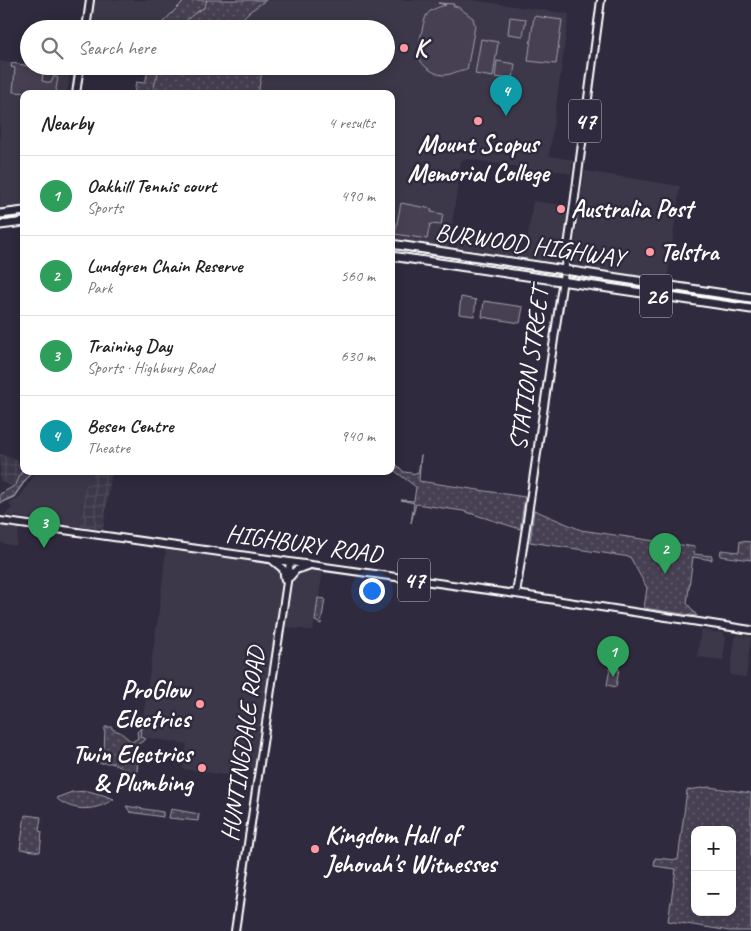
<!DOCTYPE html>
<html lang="en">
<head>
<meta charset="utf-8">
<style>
	body { margin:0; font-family:Caveat,sans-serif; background:#f6f6f6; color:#222 }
	.controls { position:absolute; right:15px; bottom:15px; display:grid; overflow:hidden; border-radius:10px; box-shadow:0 2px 12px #0003 }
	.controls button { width:45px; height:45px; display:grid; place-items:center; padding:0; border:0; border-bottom:1px solid #e0e0e0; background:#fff; color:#222; font:25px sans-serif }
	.you { position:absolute; left:371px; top:590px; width:18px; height:18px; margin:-12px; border:4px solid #fff; border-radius:50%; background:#1a73e8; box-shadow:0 0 0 8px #1a73e833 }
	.badge { display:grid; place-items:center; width:32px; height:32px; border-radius:50%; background:#7c3aed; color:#fff; font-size:16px; font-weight:700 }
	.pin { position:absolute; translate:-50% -41px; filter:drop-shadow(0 1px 2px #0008) }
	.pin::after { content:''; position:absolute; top:26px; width:18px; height:15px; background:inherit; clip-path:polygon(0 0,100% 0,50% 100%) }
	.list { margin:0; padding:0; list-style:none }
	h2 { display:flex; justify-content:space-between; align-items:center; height:65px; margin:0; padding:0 20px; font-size:21px }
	h2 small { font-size:16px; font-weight:400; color:#767676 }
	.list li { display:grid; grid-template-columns:32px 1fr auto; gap:15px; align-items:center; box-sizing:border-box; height:80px; padding:0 20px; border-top:1px solid #e0e0e0 }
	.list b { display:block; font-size:19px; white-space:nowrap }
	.list p { margin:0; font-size:16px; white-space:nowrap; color:#767676 }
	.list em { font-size:16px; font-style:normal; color:#767676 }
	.icon { flex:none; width:28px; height:28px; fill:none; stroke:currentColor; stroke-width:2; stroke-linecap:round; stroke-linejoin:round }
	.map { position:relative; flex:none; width:751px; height:931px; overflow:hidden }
	.search { position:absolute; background:#fff; box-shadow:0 2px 12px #0003; left:20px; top:20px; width:375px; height:55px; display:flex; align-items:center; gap:12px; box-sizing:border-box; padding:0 18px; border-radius:28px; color:#767676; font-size:19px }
	.panel { position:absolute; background:#fff; box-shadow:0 2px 12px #0003; left:20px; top:90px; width:375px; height:385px; border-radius:10px }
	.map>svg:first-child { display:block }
</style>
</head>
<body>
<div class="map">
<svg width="751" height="931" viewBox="0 0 751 931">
	<defs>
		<pattern id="industrial-grid" width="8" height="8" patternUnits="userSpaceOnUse" patternTransform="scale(1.25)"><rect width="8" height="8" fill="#3c3749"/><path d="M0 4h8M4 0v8" fill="none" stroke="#504b5b"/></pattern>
		<pattern id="park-dots" width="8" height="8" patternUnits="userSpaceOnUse" patternTransform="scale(1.25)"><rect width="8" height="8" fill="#464152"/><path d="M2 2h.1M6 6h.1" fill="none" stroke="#625e6c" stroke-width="1.8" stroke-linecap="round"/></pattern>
	</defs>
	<rect width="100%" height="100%" fill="#2f2a3d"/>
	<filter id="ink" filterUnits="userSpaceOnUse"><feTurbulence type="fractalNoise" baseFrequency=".02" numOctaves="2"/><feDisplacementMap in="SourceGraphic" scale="10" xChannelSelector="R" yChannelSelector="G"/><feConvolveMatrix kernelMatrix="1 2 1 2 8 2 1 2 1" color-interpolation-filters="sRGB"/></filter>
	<g filter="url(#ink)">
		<!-- built -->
		<path fill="#3c3749" d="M94,0H185L162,23L160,29H90Z
			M266,0H472L569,14L549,156L573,160L571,174L560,171L546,172L468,159L461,161L449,246L447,248L391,239V94H258L263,66H386V29H238L235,27L249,12Z
			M0,61L70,72L67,94H24V207L0,210Z
			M585,171L680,186L667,281L573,266L572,261Z
			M533,201L569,206L560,261L558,262L546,261L537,263L520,259L519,257L526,249Z
			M459,231L500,236L515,244L512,258L456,249Z
			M37,471H95L85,487L80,526L4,515L12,508L9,504L19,498Z
			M0,526L19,529L16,546L0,543Z
			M166,548L273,565L277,567L282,574L277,619L254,769L233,766L231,776L183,769L187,744L140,737L160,603Z
			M305,570L323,572L313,631L285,627L293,579Z
			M701,630L723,633L726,638L723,660L697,657Z
			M738,635L751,637L746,677L730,675L735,638Z"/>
		<!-- industrial -->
		<path fill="url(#industrial-grid)" d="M0,454L24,463L16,485L11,486L0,481Z
			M95,471H112L103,530L80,526L85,487Z"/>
		<!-- grass -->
		<path fill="#464152" stroke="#a2a0a8" d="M438,3L454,4L453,6L458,7L473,18L475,26L467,70C456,68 448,82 430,70C425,67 419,61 419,55C418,48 423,22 426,16C430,9 439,7 446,5Z
			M534,16L562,20L556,64L528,61Z
			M510,17L526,19L523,36L508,34Z
			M481,39L498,42L493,77L475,74Z
			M497,61L515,64L513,79L495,77Z
			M12,63L49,69L48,75L43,74L42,81L51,83L54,76L58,78L56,89L58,94L13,92L15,68L11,67Z
			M401,203L432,209L431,212L443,214L441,225L430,224L427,239L395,234Z
			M461,297L476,300L474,316L459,314Z
			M484,301L523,307L520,323L482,317Z
			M610,668L619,669L616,687L607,685Z"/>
		<!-- park -->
		<path fill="url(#park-dots)" stroke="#a2a0a8" fill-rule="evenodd" d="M185,0H266L249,12L235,26L238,29H160L162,23Z
			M149,66H263L258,94H134L136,82L145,83Z
			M421,455L419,481L525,497L520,529L463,511L416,504L411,523L414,503L401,500L414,501L416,487L391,468V464L397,465L404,472L418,474Z
			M24,465V471H32L14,496L0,503V494L16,485Z
			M534,510L581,530L695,547L694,554L712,556V560L693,557L687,603L697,616L644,608L647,588L630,557L530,542Z
			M740,541L751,542V560L720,556L721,550L739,552Z
			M318,598L325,599L321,624L315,621Z
			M105,727H112V729L120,732L132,742L138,738L137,732L141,728L140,737L146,739L137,745L139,753L137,771L131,774L120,766L111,763H95L96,754H104Z
			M709,787L751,793V931H730L668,921L676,869L654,866L655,858L678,860L687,790ZM695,830H732V912H695Z
			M88,791L103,795L114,799C96,811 74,813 56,798L72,792Z
			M126,806L163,812V817L130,812Z
			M171,809L199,814L198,821L169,818Z
			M25,815L41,817L39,831L42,832L40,852L20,849Z"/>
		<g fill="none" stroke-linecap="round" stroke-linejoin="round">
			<!-- stream -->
			<path stroke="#a7a6ad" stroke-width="1" d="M180,29C186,19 194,13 204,8L207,0
				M154,94C152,85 159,76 159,66
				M0,503L14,497L32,471"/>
			<!-- primary casing -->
			<g stroke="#fff" stroke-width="10">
				<path id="primary" d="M86,29L90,0
					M76,94L80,66
					M0,521L516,594L751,630
					M272,560L283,569L285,580
					M290,577L296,570L308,566
					M516,594L573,212L601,0
					M235,931L290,562"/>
			</g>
			<!-- highway casing -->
			<g stroke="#fff" stroke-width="11">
				<path id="highway" d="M0,214L24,211
					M0,225L24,222
					M391,244L751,298
					M391,256L751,309"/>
			</g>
			<!-- primary -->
			<use href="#primary" stroke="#2f2a3d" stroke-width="6"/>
			<!-- highway -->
			<use href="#highway" stroke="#2f2a3d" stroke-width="7"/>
			<!-- tram -->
			<path stroke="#fff" stroke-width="1" d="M0,221L24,218
				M391,249L751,303"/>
		</g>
	</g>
	<!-- markers -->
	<g fill="#ff9aa2" stroke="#2f2a3d" stroke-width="2">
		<circle cx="404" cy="48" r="5"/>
		<circle cx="478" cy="121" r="5"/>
		<circle cx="561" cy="209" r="5"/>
		<circle cx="650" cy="252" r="5"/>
		<circle cx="200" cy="704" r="5"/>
		<circle cx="202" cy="768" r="5"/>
		<circle cx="315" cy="849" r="5"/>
	</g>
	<g text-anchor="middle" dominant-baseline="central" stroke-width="5" stroke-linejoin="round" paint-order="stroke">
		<!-- shield labels -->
		<g fill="#2f2a3d" stroke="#c1bfc5" stroke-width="1">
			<rect x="569" y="99.5" width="32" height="43" rx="4"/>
			<rect x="640" y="274.5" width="32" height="43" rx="4"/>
			<rect x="398" y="558.5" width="32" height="43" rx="4"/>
		</g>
		<g font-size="24" font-weight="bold" fill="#fff">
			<text x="585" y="121">47</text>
			<text x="656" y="296">26</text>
			<text x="414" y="580">47</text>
		</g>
		<!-- poi labels -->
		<g font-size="25" font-weight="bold" fill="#fff" stroke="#2f2a3d" text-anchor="start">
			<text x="414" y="48">K</text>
			<text x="478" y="144" text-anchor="middle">Mount Scopus<tspan x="478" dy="29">Memorial College</tspan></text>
			<text x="571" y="209">Australia Post</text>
			<text x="660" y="252">Telstra</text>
			<text x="190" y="690" text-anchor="end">ProGlow<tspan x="190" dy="29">Electrics</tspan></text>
			<text x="192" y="754" text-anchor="end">Twin Electrics<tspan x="192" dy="29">&amp; Plumbing</tspan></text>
			<text x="325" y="835">Kingdom Hall of<tspan x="325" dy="29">Jehovah's Witnesses</tspan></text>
		</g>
		<!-- street labels -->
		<g font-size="25" fill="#fff" stroke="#2f2a3d">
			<text transform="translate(530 245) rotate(8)">BURWOOD HIGHWAY</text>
			<text transform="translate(529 369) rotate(-82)">STATION STREET</text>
			<text transform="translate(304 544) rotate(8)">HIGHBURY ROAD</text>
			<text transform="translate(243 744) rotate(-82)">HUNTINGDALE ROAD</text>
		</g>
	</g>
</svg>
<div class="controls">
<button>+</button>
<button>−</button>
</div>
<div class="you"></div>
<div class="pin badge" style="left:613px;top:677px;background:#2e9e5b">1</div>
<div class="pin badge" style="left:665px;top:574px;background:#2e9e5b">2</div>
<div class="pin badge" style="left:44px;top:548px;background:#2e9e5b">3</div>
<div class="pin badge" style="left:506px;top:116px;background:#0f9aa8">4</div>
<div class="search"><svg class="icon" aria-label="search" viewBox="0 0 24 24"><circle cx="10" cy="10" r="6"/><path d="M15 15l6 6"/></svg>Search here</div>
<section class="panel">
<h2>Nearby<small>4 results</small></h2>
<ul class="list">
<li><span class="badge" style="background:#2e9e5b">1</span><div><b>Oakhill Tennis court</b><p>Sports</p></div><em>490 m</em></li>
<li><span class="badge" style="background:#2e9e5b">2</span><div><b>Lundgren Chain Reserve</b><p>Park</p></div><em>560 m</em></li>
<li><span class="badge" style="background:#2e9e5b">3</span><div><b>Training Day</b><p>Sports · Highbury Road</p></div><em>630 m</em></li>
<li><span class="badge" style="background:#0f9aa8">4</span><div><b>Besen Centre</b><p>Theatre</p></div><em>940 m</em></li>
</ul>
</section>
</div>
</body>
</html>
